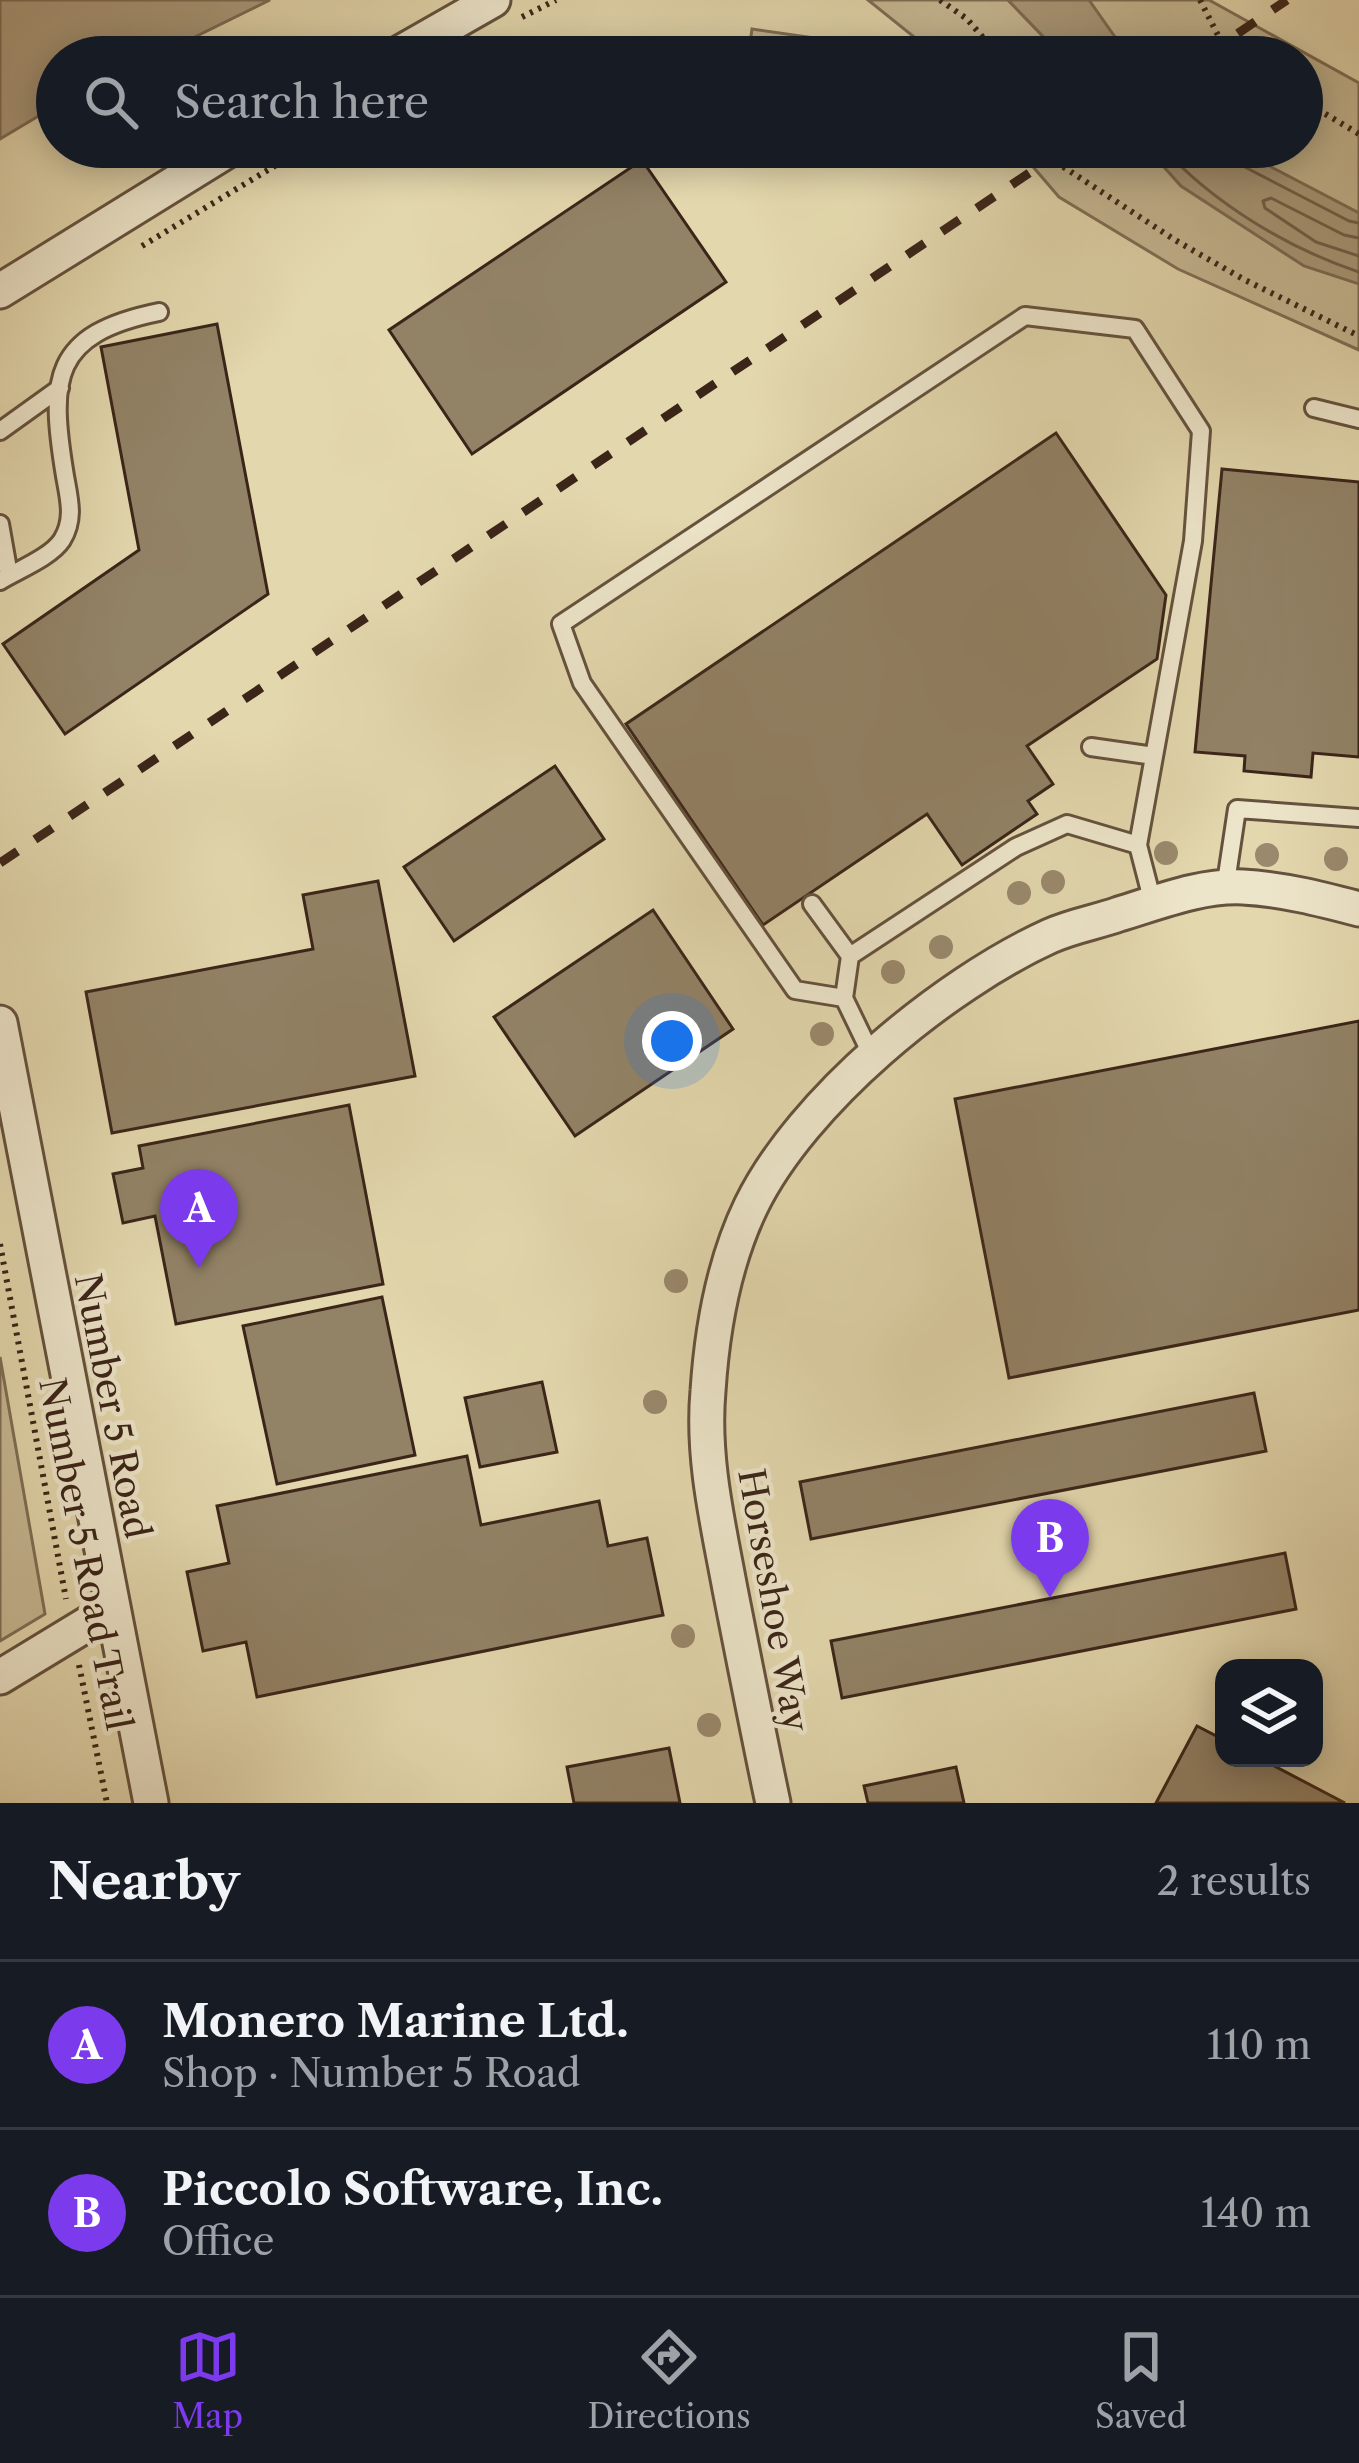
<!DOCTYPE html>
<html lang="en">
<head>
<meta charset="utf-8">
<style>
	body { margin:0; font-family:"Libre Caslon Text",serif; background:#20242c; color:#f1f3f6 }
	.controls { position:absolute; right:36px; bottom:36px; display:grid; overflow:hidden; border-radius:24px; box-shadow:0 6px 30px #0003 }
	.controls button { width:108px; height:108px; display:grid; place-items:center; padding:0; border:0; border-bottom:3px solid #363941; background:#171b24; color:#f1f3f6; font:60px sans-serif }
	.you { position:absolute; left:672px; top:1041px; width:42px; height:42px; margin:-30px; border:9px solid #fff; border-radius:50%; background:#1a73e8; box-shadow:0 0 0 18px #1a73e833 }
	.badge { display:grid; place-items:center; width:78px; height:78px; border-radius:50%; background:#7c3aed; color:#fff; font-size:39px; font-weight:700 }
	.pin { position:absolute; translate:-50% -99px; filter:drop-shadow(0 3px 6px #0008) }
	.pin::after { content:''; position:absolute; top:63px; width:42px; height:36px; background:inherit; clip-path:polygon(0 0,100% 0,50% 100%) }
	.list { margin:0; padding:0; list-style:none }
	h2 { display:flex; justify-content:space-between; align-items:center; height:156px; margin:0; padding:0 48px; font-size:51px }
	h2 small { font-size:39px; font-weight:400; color:#9ea1a6 }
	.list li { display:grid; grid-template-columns:78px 1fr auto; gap:36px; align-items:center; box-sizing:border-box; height:168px; padding:0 48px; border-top:3px solid #363941 }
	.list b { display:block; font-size:45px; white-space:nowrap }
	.list p { margin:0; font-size:39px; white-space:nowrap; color:#9ea1a6 }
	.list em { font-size:39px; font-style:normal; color:#9ea1a6 }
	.icon { flex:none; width:66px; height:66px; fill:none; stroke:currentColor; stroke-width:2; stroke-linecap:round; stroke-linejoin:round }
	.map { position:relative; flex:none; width:1359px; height:1803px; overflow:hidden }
	.search { position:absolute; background:#171b24; box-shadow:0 6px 30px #0003; left:36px; right:36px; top:36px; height:132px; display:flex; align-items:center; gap:30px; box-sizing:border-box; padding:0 42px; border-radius:66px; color:#9ea1a6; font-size:45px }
	.sheet { height:492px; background:#171b24 }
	nav { display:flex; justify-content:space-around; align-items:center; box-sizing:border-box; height:168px; border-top:3px solid #363941; background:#171b24; font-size:33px; color:#9ea1a6 }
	nav a { display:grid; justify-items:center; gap:6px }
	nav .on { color:#7c3aed }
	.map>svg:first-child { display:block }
</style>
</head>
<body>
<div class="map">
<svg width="1359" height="1803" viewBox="0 0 1359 1803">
	<rect width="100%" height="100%" fill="#e3d7ad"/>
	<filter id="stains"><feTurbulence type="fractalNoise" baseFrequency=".00167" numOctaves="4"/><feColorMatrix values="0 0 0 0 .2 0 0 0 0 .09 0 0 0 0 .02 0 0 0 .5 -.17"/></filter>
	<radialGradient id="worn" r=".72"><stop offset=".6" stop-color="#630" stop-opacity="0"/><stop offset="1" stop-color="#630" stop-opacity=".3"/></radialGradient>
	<!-- green -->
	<path fill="#c6b994" stroke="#806f56" stroke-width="3" d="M868,0H1008L1063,57H939Z
		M1080,0H1209L1359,83V350L1178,269L1059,197L1016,147H1302V57H1121L1128,51Z
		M752,29L927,54V57H748Z
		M0,1357L45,1614L0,1641Z"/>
	<!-- water -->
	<path fill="#aa9a7b" stroke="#7e6b54" stroke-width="3" d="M0,0H270L154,57H57V105L0,139Z
		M1008,0H1089L1129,57H1063Z
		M1146,147H1233L1359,213V284L1304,266L1181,186Z"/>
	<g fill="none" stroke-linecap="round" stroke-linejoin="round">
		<!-- shore -->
		<path stroke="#72604a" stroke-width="3" d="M1162,147C1213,203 1287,248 1359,272
			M1230,147L1237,163L1349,221L1359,223
			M1359,238L1344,235L1271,198L1263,201L1265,208L1316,242L1359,256"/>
	</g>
	<!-- building -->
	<path fill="#928266" stroke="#3b2519" stroke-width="3" d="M642,160L726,282L472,454L389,330Z
		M217,324L268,594L65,734L3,644L139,550L101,347Z
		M1056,433L1166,595L1157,659L1027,746L1053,784L1028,801L1037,814L962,865L927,814L763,925L626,724Z
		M1222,469L1359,482V757L1313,753L1311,777L1244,771L1245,756L1195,752Z
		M555,766L604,839L454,941L404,867Z
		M378,881L415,1076L112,1133L86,992L313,949L303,895Z
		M653,910L733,1029L575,1136L494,1017Z
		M1359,1021V1310L1009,1378L955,1099Z
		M349,1105L383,1284L176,1324L155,1216L123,1223L113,1174L143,1168L139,1146Z
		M382,1297L415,1455L277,1484L243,1326Z
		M542,1382L557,1452L480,1467L465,1398Z
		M1254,1393L1266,1451L811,1539L800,1482Z
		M467,1456L481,1525L599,1501L608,1546L647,1538L663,1615L257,1697L246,1642L203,1651L187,1572L229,1563L217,1506Z
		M1285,1553L1296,1609L842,1698L831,1641Z
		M1197,1726L1224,1740V1758H1259L1345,1803H1156Z
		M669,1748L680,1803H574L567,1767Z
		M956,1767L964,1803H868L864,1786Z"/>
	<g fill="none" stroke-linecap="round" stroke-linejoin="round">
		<!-- lane casing -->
		<g stroke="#65523e" stroke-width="22">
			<path id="lane" d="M1314,408L1359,419
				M0,431L60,388
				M0,524L9,575
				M0,581C18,570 51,557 62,540C75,519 69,499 65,476C49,379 51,334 159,312
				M1091,747L1154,756
				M1225,889L1237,809L1359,818
				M812,904L850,956
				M844,998L795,990L582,683L561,624L1025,316L1135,329L1201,431L1193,541L1138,845
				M873,1058L844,998L850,956L1016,847L1067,824L1138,845L1153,903"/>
		</g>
		<!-- street casing -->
		<g stroke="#65523e" stroke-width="39">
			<path id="street" d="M393,57L493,0
				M0,291L233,147
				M0,1023L151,1803
				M0,1677L112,1609
				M773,1803C758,1732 744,1660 730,1589C718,1524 702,1458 708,1391C712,1330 724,1262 751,1206C802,1101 944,984 1050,936C1072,926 1097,922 1119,914C1159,902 1201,885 1243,887C1282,889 1321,899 1359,909"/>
		</g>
		<!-- path -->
		<path stroke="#3b2519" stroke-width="6" stroke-dasharray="3 6" stroke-linecap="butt" d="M940,0L967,19L1000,57
			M1200,0L1222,43L1235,57
			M522,17L556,0
			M1302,100L1359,134
			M1033,147L1175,240L1243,279L1359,336
			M142,246L306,147
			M0,1244L66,1599
			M79,1665L107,1803"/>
		<!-- lane -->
		<use href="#lane" stroke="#ede5ca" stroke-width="16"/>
		<!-- street -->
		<use href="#street" stroke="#ede5ca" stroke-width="33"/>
		<!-- rail -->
		<path stroke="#3b2519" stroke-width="9" stroke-dasharray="21 21" stroke-linecap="butt" d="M1203,57L1287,0
			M0,863L1068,147"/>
	</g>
	<!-- trees -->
	<g fill="#9a896d">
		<circle cx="1166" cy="853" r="12"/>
		<circle cx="1267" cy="855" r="12"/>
		<circle cx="1336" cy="859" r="12"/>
		<circle cx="1053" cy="882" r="12"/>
		<circle cx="1019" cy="893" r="12"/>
		<circle cx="941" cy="947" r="12"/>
		<circle cx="893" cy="972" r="12"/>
		<circle cx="822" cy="1034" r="12"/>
		<circle cx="676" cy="1281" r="12"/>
		<circle cx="655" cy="1402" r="12"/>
		<circle cx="683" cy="1636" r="12"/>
		<circle cx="709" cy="1725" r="12"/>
	</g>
	<g text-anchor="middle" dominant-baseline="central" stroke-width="9" stroke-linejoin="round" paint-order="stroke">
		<!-- street labels -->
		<g font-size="36" fill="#3b2519" stroke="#ede5ca">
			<text transform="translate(113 1406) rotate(79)">Number 5 Road</text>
			<text transform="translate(86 1554) rotate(79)">Number 5 Road Trail</text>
			<text transform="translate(774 1600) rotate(80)">Horseshoe Way</text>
		</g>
	</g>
	<rect width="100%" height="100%" filter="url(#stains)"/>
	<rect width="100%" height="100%" fill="url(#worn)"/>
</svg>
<div class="controls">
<button><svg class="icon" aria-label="layers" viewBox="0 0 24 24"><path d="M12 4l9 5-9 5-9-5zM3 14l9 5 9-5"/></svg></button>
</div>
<div class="you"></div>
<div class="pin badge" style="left:199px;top:1268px">A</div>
<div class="pin badge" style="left:1050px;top:1598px">B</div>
<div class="search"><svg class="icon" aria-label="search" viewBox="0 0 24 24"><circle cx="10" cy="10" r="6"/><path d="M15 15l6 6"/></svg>Search here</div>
</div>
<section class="sheet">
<h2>Nearby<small>2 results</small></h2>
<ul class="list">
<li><span class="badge">A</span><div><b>Monero Marine Ltd.</b><p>Shop · Number 5 Road</p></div><em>110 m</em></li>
<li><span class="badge">B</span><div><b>Piccolo Software, Inc.</b><p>Office</p></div><em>140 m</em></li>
</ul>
</section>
<nav>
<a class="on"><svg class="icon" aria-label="map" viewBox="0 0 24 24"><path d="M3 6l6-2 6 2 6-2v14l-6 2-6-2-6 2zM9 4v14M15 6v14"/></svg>Map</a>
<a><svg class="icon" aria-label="directions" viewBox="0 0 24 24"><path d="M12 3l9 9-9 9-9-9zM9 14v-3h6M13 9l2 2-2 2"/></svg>Directions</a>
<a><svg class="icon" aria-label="saved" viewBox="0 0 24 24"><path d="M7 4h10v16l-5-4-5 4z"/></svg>Saved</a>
</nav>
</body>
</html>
